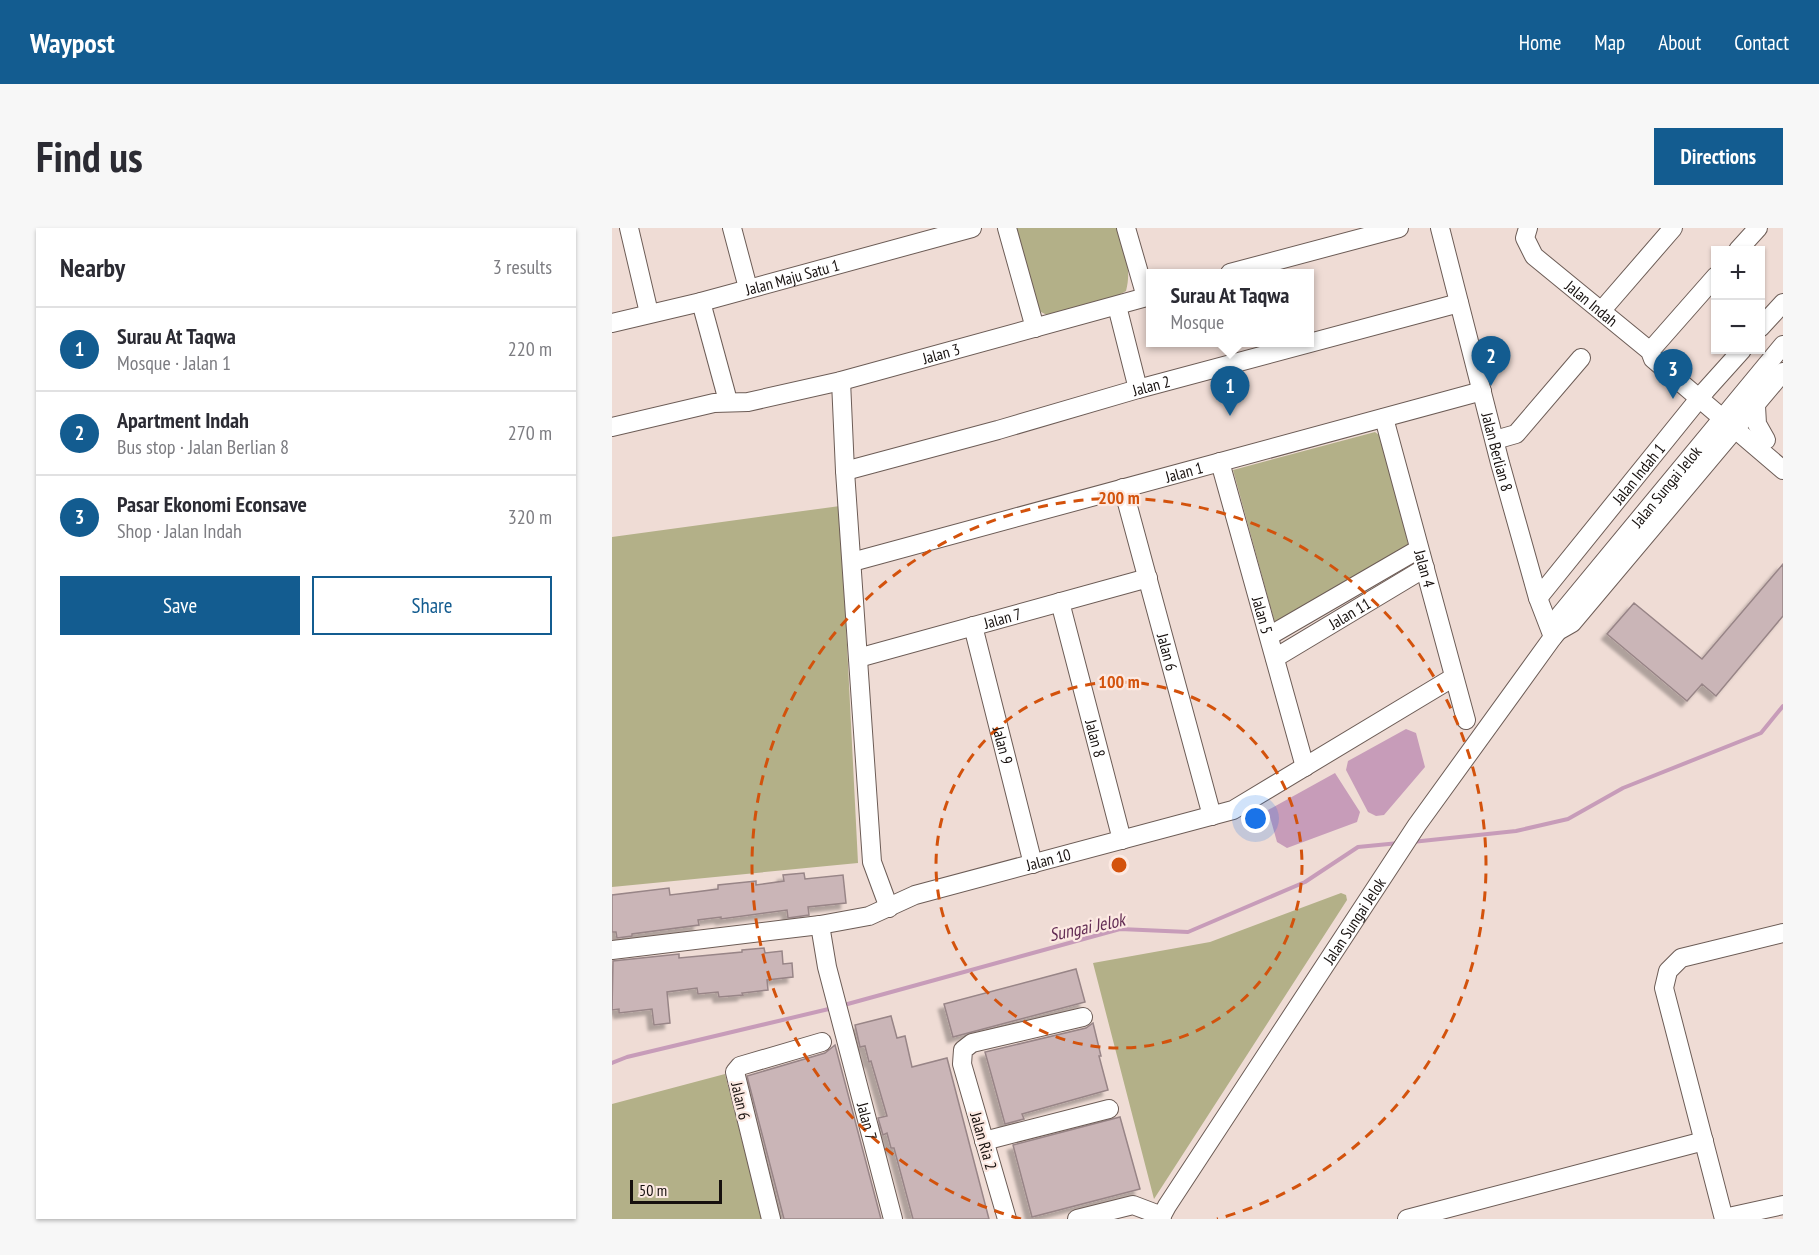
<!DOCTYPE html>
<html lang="en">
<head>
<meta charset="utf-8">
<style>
	body { margin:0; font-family:"PT Sans Narrow",sans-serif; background:#f7f7f7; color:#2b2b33 }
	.controls { position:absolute; right:18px; top:18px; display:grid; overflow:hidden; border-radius:0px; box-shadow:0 2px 4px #0004 }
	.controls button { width:54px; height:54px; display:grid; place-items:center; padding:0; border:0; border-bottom:2px solid #e1e1e2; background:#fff; color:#2b2b33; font:30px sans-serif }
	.scale { position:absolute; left:18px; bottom:15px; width:92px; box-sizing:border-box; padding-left:6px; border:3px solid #16100e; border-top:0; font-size:16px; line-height:21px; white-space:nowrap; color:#16100e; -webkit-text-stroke:4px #fce9e2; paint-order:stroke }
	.you { position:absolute; left:644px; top:591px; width:21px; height:21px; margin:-15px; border:4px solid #fff; border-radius:50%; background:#1a73e8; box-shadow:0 0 0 9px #1a73e833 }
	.badge { display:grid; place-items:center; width:39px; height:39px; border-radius:50%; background:#135c90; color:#fff; font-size:20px; font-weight:700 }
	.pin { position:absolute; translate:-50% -50px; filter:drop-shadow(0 2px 3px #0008) }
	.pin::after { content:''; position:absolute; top:32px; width:21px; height:18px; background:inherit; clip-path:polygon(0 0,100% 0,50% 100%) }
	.popup { position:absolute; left:534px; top:41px; width:168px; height:78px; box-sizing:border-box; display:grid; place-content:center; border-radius:0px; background:#fff; filter:drop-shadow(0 2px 4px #0005); font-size:20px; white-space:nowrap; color:#7c7c81 }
	.popup b { font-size:22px; color:#2b2b33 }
	.popup::after { content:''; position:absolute; left:50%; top:100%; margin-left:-12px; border:12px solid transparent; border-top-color:#fff }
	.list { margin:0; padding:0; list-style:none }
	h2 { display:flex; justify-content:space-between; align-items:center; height:78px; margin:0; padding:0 24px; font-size:26px }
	h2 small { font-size:20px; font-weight:400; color:#7c7c81 }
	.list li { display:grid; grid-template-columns:39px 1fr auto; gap:18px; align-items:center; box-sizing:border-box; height:84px; padding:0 24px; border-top:2px solid #e1e1e2 }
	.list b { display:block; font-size:22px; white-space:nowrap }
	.list p { margin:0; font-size:20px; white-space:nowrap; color:#7c7c81 }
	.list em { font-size:20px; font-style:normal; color:#7c7c81 }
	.actions { display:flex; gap:12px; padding:18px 24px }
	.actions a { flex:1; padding:14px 0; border:2px solid #135c90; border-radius:0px; text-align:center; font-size:21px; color:#135c90 }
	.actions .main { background:#135c90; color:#fff }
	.map { position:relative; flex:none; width:1171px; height:991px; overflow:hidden; border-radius:0px }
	header { display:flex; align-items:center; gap:36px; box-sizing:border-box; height:84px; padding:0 30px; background:#135c90; color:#fff }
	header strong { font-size:28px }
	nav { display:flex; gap:33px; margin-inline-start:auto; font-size:21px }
	.intro { display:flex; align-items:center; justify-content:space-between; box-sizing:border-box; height:144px; padding:0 36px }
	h1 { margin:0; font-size:42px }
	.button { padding:15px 27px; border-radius:0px; background:#135c90; color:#fff; font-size:21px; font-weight:700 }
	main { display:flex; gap:36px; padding:0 36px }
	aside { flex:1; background:#fff; border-radius:0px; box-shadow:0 2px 4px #0004 }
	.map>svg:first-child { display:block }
</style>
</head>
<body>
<header>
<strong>Waypost</strong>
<nav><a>Home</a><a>Map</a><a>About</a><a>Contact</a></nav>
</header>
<div class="intro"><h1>Find us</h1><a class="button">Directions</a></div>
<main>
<aside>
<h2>Nearby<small>3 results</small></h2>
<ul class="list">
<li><span class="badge">1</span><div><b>Surau At Taqwa</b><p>Mosque · Jalan 1</p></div><em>220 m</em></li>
<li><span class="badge">2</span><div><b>Apartment Indah</b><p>Bus stop · Jalan Berlian 8</p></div><em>270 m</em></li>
<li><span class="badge">3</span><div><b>Pasar Ekonomi Econsave</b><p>Shop · Jalan Indah</p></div><em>320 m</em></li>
</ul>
<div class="actions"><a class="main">Save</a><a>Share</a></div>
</aside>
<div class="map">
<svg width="1171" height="991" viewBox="0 0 1171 991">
	<defs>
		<filter id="shadow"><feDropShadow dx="-5.5" dy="5.5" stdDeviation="1.5" flood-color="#0004"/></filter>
	</defs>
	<rect width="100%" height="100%" fill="#efdcd5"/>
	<!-- green -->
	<path fill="#b3b088" d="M403,0H506C512,21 520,41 514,63L505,68L435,87L423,81Z
		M763,204L771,210L797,320L664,399L621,242Z
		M228,278L246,635L0,659V309Z
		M729,665L734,667L735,672L542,971L481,735L598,714Z
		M113,846L150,991H0V876Z"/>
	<!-- water -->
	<path fill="#c79cb9" d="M794,501L804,505L813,539L772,587L764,588L756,584L734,542L736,533Z
		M723,545L748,584L745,594L675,620L665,614L656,582Z"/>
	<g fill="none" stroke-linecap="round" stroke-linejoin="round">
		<!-- stream -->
		<path stroke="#c79cb9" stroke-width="4" d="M800,614L904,603L956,591L1011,560L1149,505L1171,478
			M232,777L508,701L576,704L693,654L746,619L787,615
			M0,835L15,829L221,780"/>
	</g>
	<!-- building -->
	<path fill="#cab5b7" stroke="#988587" stroke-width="1.5" filter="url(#shadow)" d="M1171,336V388L1104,468L1090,456L1075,473L995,406L1022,375L1090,431Z
		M192,645L193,651L231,647L234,675L196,679L197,687L176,690L175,682L109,691V689L86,692L87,697L20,706V708L5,710L4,704H0V667L57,660L58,667L83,664L106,661V657L144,653V657L172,653L171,647Z
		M152,720L153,725L170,723L171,736L180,735L181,749L155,752L156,762L130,765L131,767L107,769L106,764L86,766L85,760L55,764L58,795L42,797L40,781L7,785V781L0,782L1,733L67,726V730L130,724V722Z
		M464,741L473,774L341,809L332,776Z
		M279,788L285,810L293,808L300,839L335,830L377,991H301L282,920H279L275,905L271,907L266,890L275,888L259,833L257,834L253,818L248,819L243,797Z
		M481,795L489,828H487L496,862L410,886L412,891L393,896L373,824L474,800Z
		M223,817L269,991H172L135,848L213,825Z
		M508,889L528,961L420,989L401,917Z"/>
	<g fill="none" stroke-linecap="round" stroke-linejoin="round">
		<!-- minor casing -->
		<g stroke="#6c5c56" stroke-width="20">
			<g id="minor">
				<path d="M17,0L37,85"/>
				<path d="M120,0L136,60"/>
				<path d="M395,0L423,100"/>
				<path d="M514,0L534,69"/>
				<path id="s1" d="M828,0L888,235L926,370L941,409"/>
				<path id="s2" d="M916,0L913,10L922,28L1038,123L1041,131L1171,242"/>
				<path d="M1126,22L1146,0"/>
				<path d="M618,45L787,0"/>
				<path d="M89,74L116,173"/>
				<path d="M505,78L526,161"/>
				<path d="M990,82L1061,0"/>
				<path id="s3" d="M0,95L89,74L360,0"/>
				<path d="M1148,100L1171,75"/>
				<path d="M1038,123L1104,48"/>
				<path d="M229,153L233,243L260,634L277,680"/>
				<path d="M1144,178L1145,196L1154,212"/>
				<path id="s4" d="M772,190L854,492"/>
				<path id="s5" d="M0,199L102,175L136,174L229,153L538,68"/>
				<path d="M883,212L904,206L969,130"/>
				<path id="s6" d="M608,234L693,539"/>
				<path id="s7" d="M233,243L386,202L526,161L847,75"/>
				<path id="s8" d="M511,260L600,588"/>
				<path id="s9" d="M240,334L870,163"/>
				<path id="s10" d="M926,370L1094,162L1130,122"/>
				<path id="s11" d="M448,374L510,612"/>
				<path id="s12" d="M361,398L421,636"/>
				<path id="s13" d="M946,403L948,387L1171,117"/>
				<path d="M657,408L807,321"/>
				<path id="s14" d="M246,430L536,350"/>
				<path id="s15" d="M663,430L813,340"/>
				<path id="s16" d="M208,697L215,739L281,991"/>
				<path id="s17" d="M0,722L208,697L257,688L303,667L621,582L842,449"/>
				<path d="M372,913L497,881"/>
				<path d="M1112,990L1171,977"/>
				<path d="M159,991L123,844L128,838L210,814"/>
				<path d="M395,991L350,836L351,822L360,815L471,789"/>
				<path d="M465,991L521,977L550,988"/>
				<path id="s18" d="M548,991L555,978L805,597L941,409L946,403L960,395L1171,144"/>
				<path d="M795,991L1092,913"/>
				<path d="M1112,991L1052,760L1056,743L1069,730L1171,705"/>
			</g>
		</g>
		<!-- minor -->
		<use href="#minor" stroke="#fff" stroke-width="18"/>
	</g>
	<!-- distance rings -->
	<g fill="none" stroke="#d3520c" stroke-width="3" stroke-dasharray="10 8">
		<circle cx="507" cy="637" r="183"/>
		<path d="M409 991A367 367 0 1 1 605 991"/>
	</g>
	<g text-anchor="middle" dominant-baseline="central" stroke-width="4.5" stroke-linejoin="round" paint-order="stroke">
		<!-- street labels -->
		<g font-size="16" fill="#16100e" stroke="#fce9e2">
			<text stroke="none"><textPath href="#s3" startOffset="186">Jalan Maju Satu 1</textPath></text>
			<text stroke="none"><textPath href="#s2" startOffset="105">Jalan Indah</textPath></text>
			<text stroke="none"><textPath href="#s5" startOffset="338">Jalan 3</textPath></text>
			<text stroke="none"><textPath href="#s7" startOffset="318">Jalan 2</textPath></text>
			<text stroke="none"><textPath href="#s1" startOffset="231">Jalan Berlian 8</textPath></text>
			<text stroke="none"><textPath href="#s9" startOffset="344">Jalan 1</textPath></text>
			<text stroke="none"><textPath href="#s10" startOffset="160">Jalan Indah 1</textPath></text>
			<text stroke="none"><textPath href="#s13" startOffset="183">Jalan Sungai Jelok</textPath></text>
			<text stroke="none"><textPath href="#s4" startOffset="156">Jalan 4</textPath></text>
			<text stroke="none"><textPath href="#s15" startOffset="87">Jalan 11</textPath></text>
			<text stroke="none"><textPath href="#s6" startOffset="159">Jalan 5</textPath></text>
			<text stroke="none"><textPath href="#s14" startOffset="150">Jalan 7</textPath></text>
			<text stroke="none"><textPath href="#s8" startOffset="170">Jalan 6</textPath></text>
			<text stroke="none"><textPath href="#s11" startOffset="141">Jalan 8</textPath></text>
			<text stroke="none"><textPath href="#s12" startOffset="123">Jalan 9</textPath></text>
			<text stroke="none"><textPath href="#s17" startOffset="448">Jalan 10</textPath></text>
			<text stroke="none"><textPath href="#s18" startOffset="356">Jalan Sungai Jelok</textPath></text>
			<text transform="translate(129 873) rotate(77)">Jalan 6</text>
			<text stroke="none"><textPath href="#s16" startOffset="202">Jalan 7</textPath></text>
			<text transform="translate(372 913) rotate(74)">Jalan Ria 2</text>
		</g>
		<!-- water labels -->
		<g font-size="18" font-style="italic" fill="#632d54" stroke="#fce9e2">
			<text transform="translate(475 699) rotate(-12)">Sungai Jelok</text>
		</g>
	</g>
	<circle cx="507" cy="637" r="9" fill="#d3520c" stroke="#fce9e2" stroke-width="3"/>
	<g font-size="18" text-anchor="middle" font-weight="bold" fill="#d3520c" stroke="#fce9e2" stroke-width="4.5" stroke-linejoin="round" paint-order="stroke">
		<text x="507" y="276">200 m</text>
		<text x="507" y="460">100 m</text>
	</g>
</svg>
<div class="controls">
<button>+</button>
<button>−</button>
</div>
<div class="scale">50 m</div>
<div class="you"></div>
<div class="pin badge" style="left:618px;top:188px">1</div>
<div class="popup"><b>Surau At Taqwa</b>Mosque</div>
<div class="pin badge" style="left:879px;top:158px">2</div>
<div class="pin badge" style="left:1061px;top:171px">3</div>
</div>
</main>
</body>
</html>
